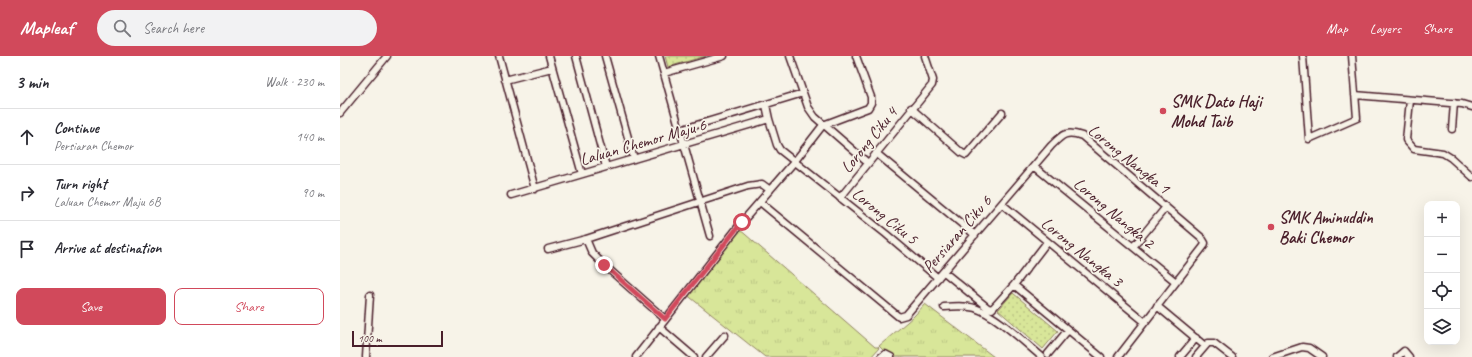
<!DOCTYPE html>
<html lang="en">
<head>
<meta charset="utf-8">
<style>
	body { margin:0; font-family:Caveat,sans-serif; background:#f2f2f3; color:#2b2b33 }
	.controls { position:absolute; right:12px; bottom:12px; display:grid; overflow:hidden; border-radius:8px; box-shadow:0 4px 16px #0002 }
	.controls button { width:36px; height:36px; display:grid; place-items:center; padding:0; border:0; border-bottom:1px solid #e1e1e2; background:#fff; color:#2b2b33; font:20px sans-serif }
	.scale { position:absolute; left:12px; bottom:10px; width:91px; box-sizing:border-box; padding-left:4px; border:2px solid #4a1f2b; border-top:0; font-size:11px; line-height:14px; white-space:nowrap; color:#4a1f2b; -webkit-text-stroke:3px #f7f3e8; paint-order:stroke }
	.stop { position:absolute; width:12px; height:12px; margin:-9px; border:3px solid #d1495b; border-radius:50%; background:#fff }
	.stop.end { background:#d1495b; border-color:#fff; box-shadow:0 1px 4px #0008 }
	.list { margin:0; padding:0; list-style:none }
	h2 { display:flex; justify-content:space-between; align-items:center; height:52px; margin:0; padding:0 16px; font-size:17px }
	h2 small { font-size:13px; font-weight:400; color:#7c7c81 }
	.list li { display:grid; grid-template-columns:26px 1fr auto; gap:12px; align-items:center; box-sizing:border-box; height:56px; padding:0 16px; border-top:1px solid #e1e1e2 }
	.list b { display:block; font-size:15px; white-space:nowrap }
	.list p { margin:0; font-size:13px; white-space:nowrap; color:#7c7c81 }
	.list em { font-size:13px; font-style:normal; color:#7c7c81 }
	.actions { display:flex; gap:8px; padding:12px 16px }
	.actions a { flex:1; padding:9px 0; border:1px solid #d1495b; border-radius:8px; text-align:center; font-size:14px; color:#d1495b }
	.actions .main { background:#d1495b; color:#fff }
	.icon { flex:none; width:22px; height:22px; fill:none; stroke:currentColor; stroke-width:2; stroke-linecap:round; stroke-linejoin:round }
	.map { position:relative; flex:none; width:1132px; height:301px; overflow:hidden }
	header { display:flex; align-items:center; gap:24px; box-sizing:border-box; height:56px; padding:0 20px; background:#d1495b; color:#fff }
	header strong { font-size:19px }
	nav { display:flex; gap:22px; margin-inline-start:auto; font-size:14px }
	.search { width:280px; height:36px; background:#f2f2f3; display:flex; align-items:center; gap:10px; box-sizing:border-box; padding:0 14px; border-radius:22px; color:#7c7c81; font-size:15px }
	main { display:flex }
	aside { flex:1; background:#fff }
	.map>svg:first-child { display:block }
</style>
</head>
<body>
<header>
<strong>Mapleaf</strong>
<div class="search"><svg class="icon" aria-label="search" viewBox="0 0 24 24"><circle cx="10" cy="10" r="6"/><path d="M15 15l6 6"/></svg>Search here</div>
<nav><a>Map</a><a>Layers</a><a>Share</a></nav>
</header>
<main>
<aside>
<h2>3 min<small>Walk · 230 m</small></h2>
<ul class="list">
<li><svg class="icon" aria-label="ahead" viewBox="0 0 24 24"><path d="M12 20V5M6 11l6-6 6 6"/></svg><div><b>Continue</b><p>Persiaran Chemor</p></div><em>140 m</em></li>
<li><svg class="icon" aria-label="right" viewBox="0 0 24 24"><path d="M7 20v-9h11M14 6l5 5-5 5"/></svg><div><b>Turn right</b><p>Laluan Chemor Maju 6B</p></div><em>90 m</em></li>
<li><svg class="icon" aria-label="arrive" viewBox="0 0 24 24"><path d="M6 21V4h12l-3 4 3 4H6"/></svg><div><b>Arrive at destination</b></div></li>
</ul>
<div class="actions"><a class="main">Save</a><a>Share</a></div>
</aside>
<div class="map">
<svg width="1132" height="301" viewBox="0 0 1132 301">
	<defs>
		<pattern id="grass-tufts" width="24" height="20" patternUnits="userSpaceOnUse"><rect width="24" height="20" fill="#d8e699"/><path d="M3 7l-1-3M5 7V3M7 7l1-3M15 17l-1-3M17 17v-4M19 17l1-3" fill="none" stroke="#bbc584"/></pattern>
		<pattern id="park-dots" width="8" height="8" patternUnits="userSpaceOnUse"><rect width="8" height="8" fill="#d8e699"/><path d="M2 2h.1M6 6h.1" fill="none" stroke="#bbc584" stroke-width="1.8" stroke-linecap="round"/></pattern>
	</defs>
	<rect width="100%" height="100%" fill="#f7f3e8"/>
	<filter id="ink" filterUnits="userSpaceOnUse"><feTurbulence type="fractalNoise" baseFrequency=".025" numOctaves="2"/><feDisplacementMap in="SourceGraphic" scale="8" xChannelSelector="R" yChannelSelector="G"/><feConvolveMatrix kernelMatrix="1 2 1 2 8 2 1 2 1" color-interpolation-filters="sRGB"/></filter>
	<g filter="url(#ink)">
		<!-- grass -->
		<path fill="url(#grass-tufts)" stroke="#918262" d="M398,172L535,291H538L539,292L531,301H425L346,238Z
			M585,248L654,301H550L539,290L574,260Z"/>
		<!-- park -->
		<path fill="url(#park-dots)" stroke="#918262" d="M325,0H366L328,11Z
			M673,237L718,275L703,293L658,254Z"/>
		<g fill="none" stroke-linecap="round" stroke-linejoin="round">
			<!-- street casing -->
			<g stroke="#4a1f2b" stroke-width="9">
				<path id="street" d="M159,0L195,133
					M209,0L242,118
					M236,0L266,111
					M265,0L294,103
					M319,0L370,180
					M450,0L468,51L475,61L528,107
					M963,0L969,83L1017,62L1012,0
					M324,17L384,0
					M165,24L212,12
					M1015,39L1122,48L1132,51
					M1070,44L1066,84L1074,93L1103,97L1111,102L1132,121
					M571,52L622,97L626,99L662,57
					M0,57L47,0
					M429,63L437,89L440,94L546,178L598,222
					M1112,73L1114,47
					M340,74L463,37
					M536,97L635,179
					M694,110L836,226
					M171,139L429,63L426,49
					M500,142L592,29L593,24L585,0
					M420,146L559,261L566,259L711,90C722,79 726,74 742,80L862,182L865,187L864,190L778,301
					M662,148L805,266
					M246,183L252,197L264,209L325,263
					M793,191L826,151
					M208,193L246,183L408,130L422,128L430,134
					M604,216L648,252L652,253L674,229L707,186
					M674,229L761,301
					M817,250L865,290
					M604,251C614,250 625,249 635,252C656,259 684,286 702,301
					M319,271L354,301
					M708,298L728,274
					M26,301L30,239
					M296,301L402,166L455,105L483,69L528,52L531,47V41L516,0
					M366,301L385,279
					M541,301L545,298L551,301
					M840,301L856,282
					M856,301L868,287H874L892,301
					M932,301L962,291L969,292L982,301
					M1057,301L1064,295L1069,301"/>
			</g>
			<!-- street -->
			<use href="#street" stroke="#f7f3e8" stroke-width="6"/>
		</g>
	</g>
	<g fill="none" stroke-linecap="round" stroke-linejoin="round" filter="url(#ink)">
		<!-- route -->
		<path stroke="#d1495b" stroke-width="5" d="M264,209L325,263L402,166"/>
	</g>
	<!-- markers -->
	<g fill="#d1495b" stroke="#f7f3e8" stroke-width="1.5">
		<circle cx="823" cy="55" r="4"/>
		<circle cx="931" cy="171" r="4"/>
	</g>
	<g text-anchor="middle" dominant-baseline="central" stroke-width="3.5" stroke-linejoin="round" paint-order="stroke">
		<!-- poi labels -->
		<g font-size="17" font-weight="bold" fill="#4a1f2b" stroke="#f7f3e8" text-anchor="start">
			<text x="831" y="45">SMK Dato Haji<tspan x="831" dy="20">Mohd Taib</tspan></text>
			<text x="939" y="161">SMK Aminuddin<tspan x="939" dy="20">Baki Chemor</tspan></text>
		</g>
		<!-- street labels -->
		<g font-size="17" fill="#4a1f2b" stroke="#f7f3e8">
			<text transform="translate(529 84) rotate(-51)">Lorong Ciku 4</text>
			<text transform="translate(303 86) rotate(-16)">Laluan Chemor Maju 6</text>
			<text transform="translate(789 103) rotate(39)">Lorong Nangka 1</text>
			<text transform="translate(774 157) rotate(40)">Lorong Nangka 2</text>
			<text transform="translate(545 160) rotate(39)">Lorong Ciku 5</text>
			<text transform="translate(617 178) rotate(-49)">Persiaran Ciku 6</text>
			<text transform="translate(742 196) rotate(39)">Lorong Nangka 3</text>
		</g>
	</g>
</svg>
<div class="controls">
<button>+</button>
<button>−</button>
<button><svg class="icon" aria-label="locate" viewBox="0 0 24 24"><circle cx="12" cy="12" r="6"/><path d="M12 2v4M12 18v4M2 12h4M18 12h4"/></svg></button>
<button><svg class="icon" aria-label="layers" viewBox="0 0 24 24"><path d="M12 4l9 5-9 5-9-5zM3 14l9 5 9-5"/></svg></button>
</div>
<div class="scale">100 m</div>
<div class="stop" style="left:402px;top:166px"></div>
<div class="stop end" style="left:264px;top:209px"></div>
</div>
</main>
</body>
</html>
